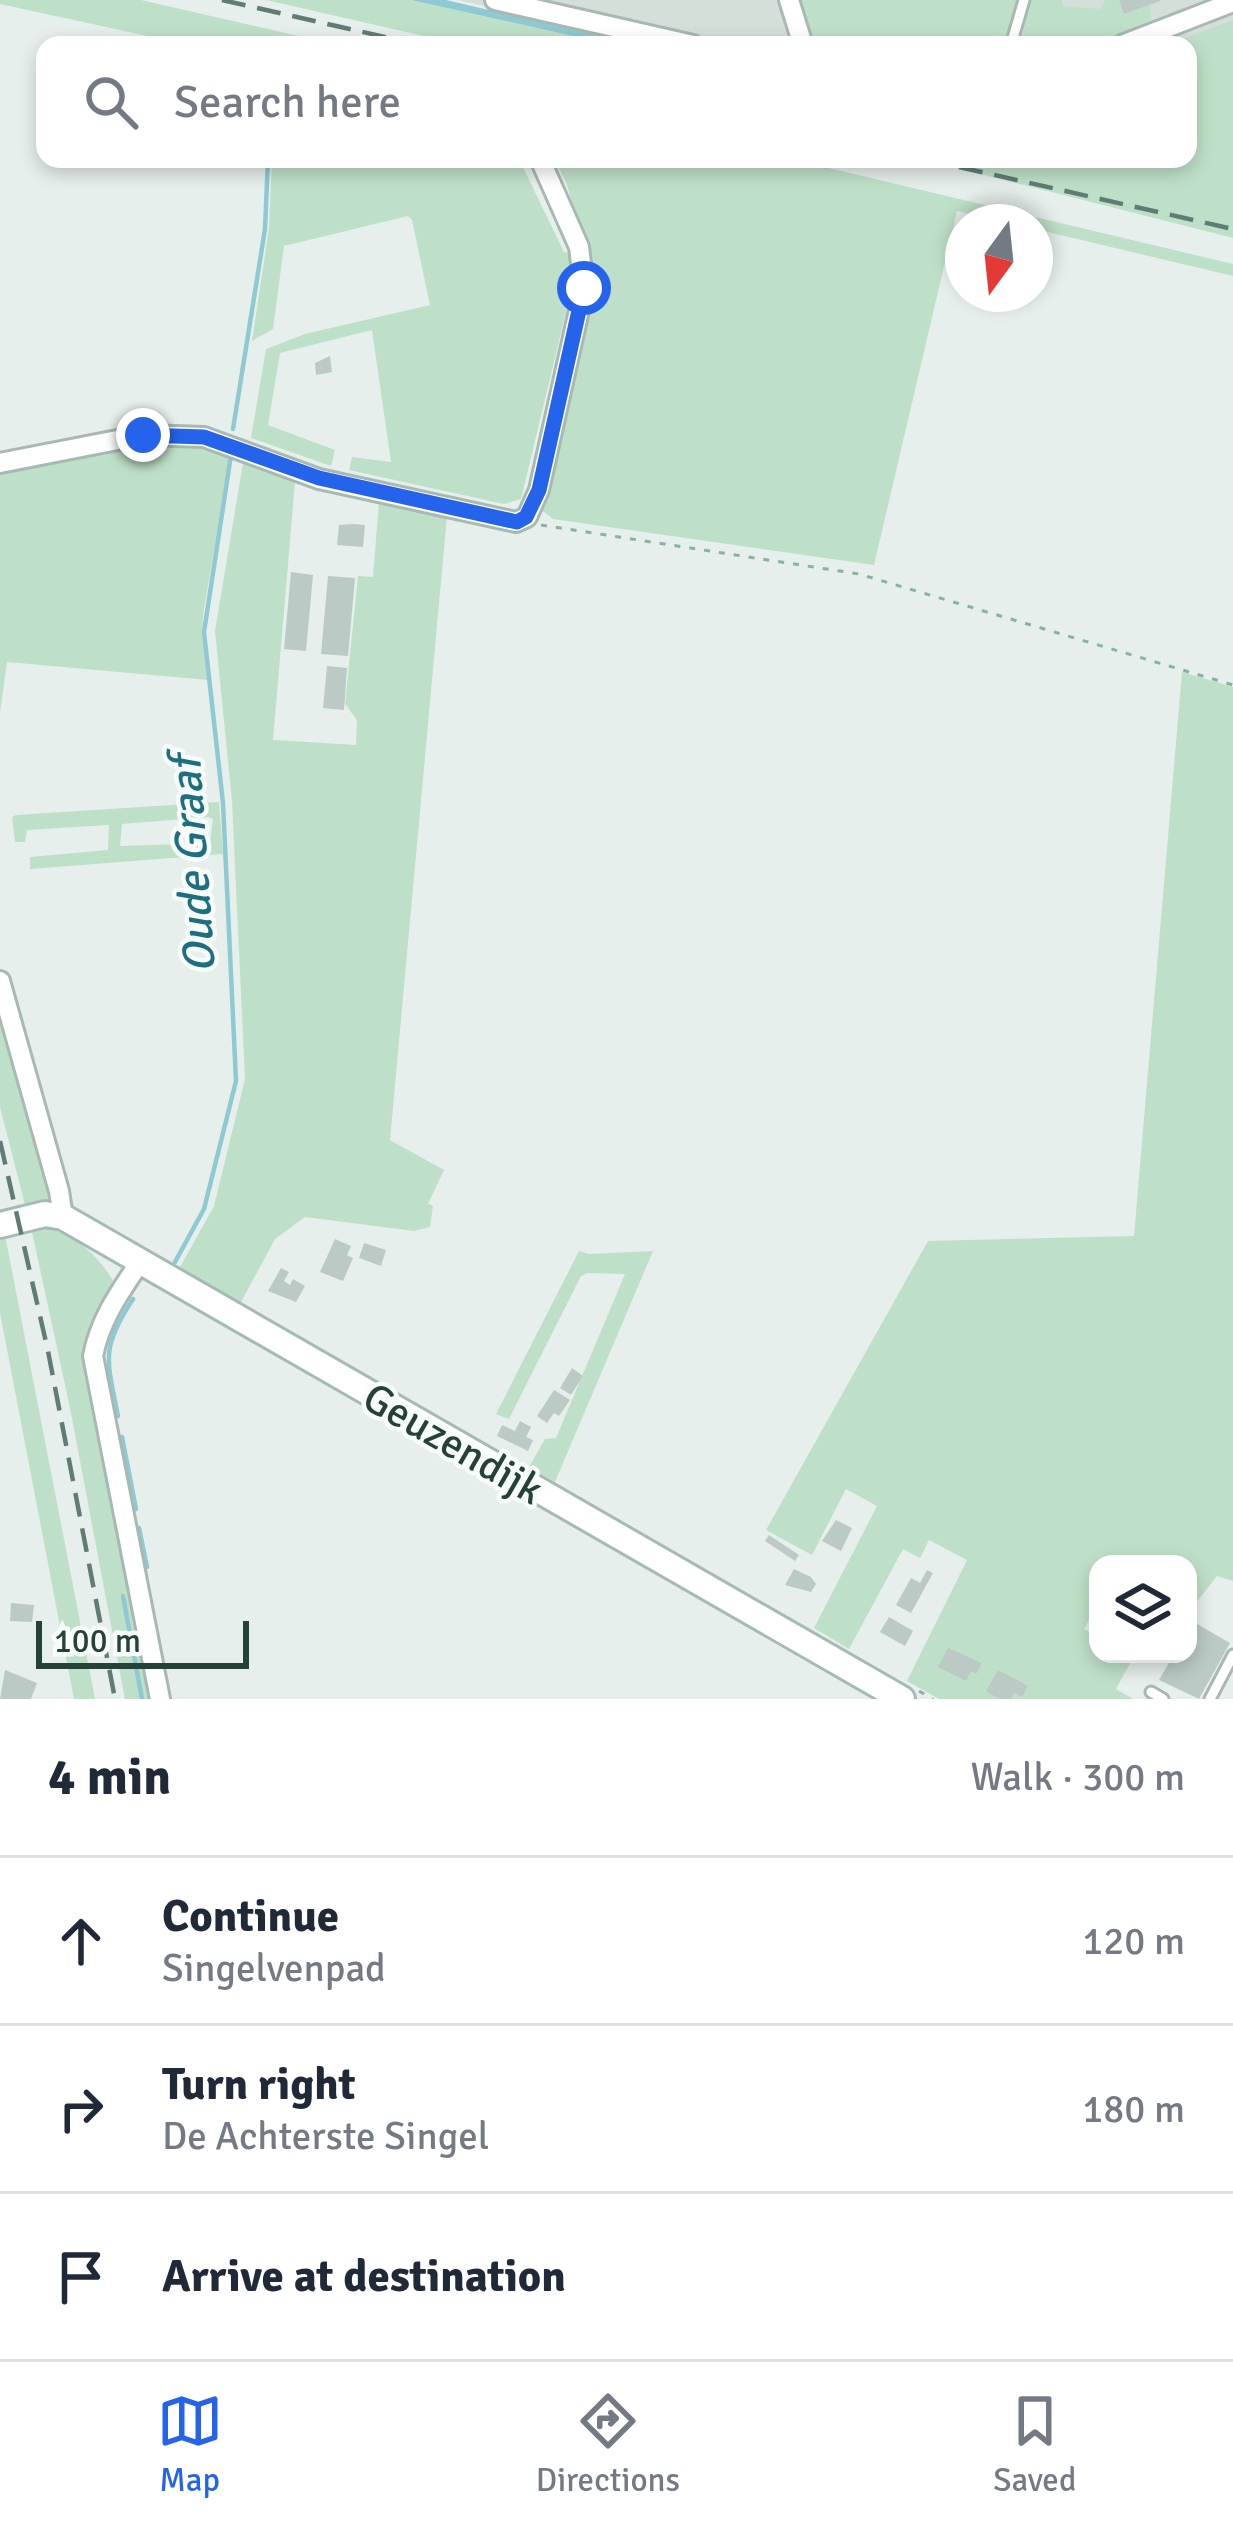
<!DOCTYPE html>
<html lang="en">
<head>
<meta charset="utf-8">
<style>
	body { margin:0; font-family:Signika,sans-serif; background:#f6f6f7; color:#1f2937 }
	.controls { position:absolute; right:36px; bottom:36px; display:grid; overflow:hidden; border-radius:24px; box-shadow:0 6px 18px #0003 }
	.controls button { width:108px; height:108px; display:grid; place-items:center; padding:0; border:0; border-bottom:3px solid #e0e1e3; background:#fff; color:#1f2937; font:60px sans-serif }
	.compass { position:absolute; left:945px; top:204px; width:108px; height:108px; border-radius:50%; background:#fff; box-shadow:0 6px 18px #0003; rotate:195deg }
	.scale { position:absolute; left:36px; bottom:30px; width:213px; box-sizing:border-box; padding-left:12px; border:6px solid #24423a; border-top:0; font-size:33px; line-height:42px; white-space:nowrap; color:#24423a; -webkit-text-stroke:9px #f7fbf9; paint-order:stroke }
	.stop { position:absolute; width:36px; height:36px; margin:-27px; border:9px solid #2563eb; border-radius:50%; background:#fff }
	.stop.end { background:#2563eb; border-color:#fff; box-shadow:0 3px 12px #0008 }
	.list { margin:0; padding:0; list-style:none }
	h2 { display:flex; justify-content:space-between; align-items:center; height:156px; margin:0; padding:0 48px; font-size:51px }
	h2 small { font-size:39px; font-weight:400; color:#747a83 }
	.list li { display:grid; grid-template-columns:78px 1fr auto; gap:36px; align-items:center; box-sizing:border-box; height:168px; padding:0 48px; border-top:3px solid #e0e1e3 }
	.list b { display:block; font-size:45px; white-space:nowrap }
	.list p { margin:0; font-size:39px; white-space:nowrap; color:#747a83 }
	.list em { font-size:39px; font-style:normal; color:#747a83 }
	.icon { flex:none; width:66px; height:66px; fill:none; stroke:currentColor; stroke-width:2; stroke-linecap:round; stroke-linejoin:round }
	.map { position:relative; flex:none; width:1233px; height:1699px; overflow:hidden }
	.search { position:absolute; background:#fff; box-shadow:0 6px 18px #0003; left:36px; right:36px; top:36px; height:132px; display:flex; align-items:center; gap:30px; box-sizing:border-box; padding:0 42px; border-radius:24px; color:#747a83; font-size:45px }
	.sheet { height:660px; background:#fff }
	nav { display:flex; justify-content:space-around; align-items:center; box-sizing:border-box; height:168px; border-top:3px solid #e0e1e3; background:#fff; font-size:33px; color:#747a83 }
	nav a { display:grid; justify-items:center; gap:6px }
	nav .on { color:#2563eb }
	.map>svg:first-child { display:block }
</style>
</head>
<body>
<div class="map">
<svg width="1233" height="1699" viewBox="0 0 1233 1699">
	<rect width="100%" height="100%" fill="#e6efeb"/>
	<!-- built -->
	<path fill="#d4dfda" d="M458,0H1233V181L1188,159V45H651Z"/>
	<!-- green -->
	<path fill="#bfe0c8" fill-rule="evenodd" d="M0,0H141L338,45H189L0,4Z
		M266,0H411L613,45H463Z
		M796,0H1019L1006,45H812Z
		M1030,0H1062L1063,6L1100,9L1105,0H1119L1125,14L1150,4L1152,27L1103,45H1021Z
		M1233,20V238L921,159H1188V45H1167Z
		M272,159H519L564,252L570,253L575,275L521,499L504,504L349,470L352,457L391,462L372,330L280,353L268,425L335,450L331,466L251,438L266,349L305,334L430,305L412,220L408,216L284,246L273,329L252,341L269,228Z
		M554,159H791L1233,264V276L1035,229V222H1004L957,211L874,565L553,519L543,511L591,300L589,260L566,182Z
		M187,442L231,452L204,609L202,631L208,680L7,662L0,713V470L112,448Z
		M244,457L295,482L273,740L356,745L357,720L345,704L358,576L373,577L379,502L447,516L390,1140L444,1170L428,1204L433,1206L430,1227L414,1231L305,1217L275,1239L240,1304L179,1269L214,1206L245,1079L232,801L215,631Z
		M1182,672L1233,687V1581L1217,1576L1188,1613V1564H1098V1604L1084,1629L1098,1637V1654L1134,1656L1116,1689L1133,1699H939L907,1681L967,1560L929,1540L920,1558L903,1549L849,1649L814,1628L877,1506L846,1489L812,1555L766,1530L928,1241L1134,1236Z
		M219,802L223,854L30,869V857L108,850L109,825L27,830L25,842H15L12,817L16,815ZM208,817L213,819L210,843L120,846L122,824Z
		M0,1003L51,1195V1200L25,1205L0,1107Z
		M47,1229C72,1232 101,1258 113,1281L91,1332L154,1699H125L70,1408L32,1232Z
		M6,1238V1240L95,1699H74L0,1313V1239Z
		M579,1251L589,1254L653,1251L555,1482L529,1467L545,1439L556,1438L625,1274L587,1273L581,1276L509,1419L496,1414Z"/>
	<!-- water -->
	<path fill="#8ec9d4" d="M411,0H446L639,45H613Z"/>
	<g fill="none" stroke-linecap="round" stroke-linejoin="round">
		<!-- stream -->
		<path stroke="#8ec9d4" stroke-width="4.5" d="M233,429L265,229L268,159
			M175,1262L204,1209L236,1081L223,803L204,632L231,455
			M118,1416C107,1360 100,1349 133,1299
			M122,1437L136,1509
			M139,1528L147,1567
			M123,1596L142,1699"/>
	</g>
	<!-- building -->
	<path fill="#bbcac4" d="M1119,0H1160V1L1124,14Z
		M330,356L332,372L316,375L315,363Z
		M354,524L365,525L363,547L337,545L339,525Z
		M291,572L313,575L306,651L284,649Z
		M328,576L355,578L348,656L321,654Z
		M327,666L347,668L344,710L323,708Z
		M335,1239L351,1246L347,1255L353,1258L343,1281L320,1272Z
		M364,1243L386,1250L381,1266L359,1258Z
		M281,1268L289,1272L284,1281L290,1285L293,1279L305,1286L296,1302L268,1291Z
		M572,1368L583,1376L571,1395L560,1388Z
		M554,1390L570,1400L559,1416L554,1413L547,1423L537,1416Z
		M520,1421L531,1427L526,1437L533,1440L528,1451L497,1436L502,1425L515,1431Z
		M836,1520L852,1528L841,1551L822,1541Z
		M769,1535L799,1555L795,1561L765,1541Z
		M794,1569L811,1577L816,1584L811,1592L785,1585Z
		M927,1570L933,1573L911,1613L896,1605L911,1578L920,1583Z
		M11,1603L34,1605L32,1622L10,1621Z
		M889,1617L913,1631L905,1646L880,1632Z
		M1192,1621L1230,1643L1199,1699L1159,1680L1174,1654H1188V1629Z
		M948,1648L982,1663L976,1674L971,1671L966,1681L938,1667Z
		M5,1670L37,1683L31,1699H0Z
		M998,1670L1028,1686L1022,1697L1014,1693L1011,1699H999L986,1691Z"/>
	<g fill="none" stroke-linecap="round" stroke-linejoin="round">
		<!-- lane casing -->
		<g stroke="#a8b8b2" stroke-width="15">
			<path id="lane" d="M1011,45L1024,0
				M1151,1692L1163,1699
				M1210,1699L1233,1655"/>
		</g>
		<!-- street casing -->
		<g stroke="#a8b8b2" stroke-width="24">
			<path id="street" d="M495,0L693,45
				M789,0L803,45
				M1122,45L1233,2
				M0,463L143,435L204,437L319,479L516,522L527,517L539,490L584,288L579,247L540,159
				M0,981L59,1191L63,1217
				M140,1262C119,1293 100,1320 93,1356L160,1699"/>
		</g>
		<!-- secondary casing -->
		<g stroke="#a4bbb3" stroke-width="30">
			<path id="secondary" d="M0,1225L45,1214L63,1217L902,1699"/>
		</g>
		<!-- path -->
		<path stroke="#86b3a5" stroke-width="3" stroke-dasharray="6 9" stroke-linecap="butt" d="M541,525L859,574L1233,685
			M919,1691L933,1699"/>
		<!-- lane -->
		<use href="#lane" stroke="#fff" stroke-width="9"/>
		<!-- street -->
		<use href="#street" stroke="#fff" stroke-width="18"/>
		<!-- secondary -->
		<use href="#secondary" stroke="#fff" stroke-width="24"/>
		<!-- rail -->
		<path stroke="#5f7d75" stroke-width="4.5" stroke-dasharray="24 12" stroke-linecap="butt" d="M222,0L420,45
			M924,159L1233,229
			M0,1141L48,1351L115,1699"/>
	</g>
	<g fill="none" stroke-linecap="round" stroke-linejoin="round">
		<!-- route -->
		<path stroke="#2563eb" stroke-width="15" d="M143,435L204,437L319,478L517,522L526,517L539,490L584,288"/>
	</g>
	<g text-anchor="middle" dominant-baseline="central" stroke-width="9" stroke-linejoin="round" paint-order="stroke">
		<!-- street labels -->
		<g font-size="42" fill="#24423a" stroke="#f7fbf9">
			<text transform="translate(453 1444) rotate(30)">Geuzendijk</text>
		</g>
		<!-- water labels -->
		<g font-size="45" font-style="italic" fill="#1c6f80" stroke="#f7fbf9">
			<text transform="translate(193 865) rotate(-94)">Oude Graaf</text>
		</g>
	</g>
</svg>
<div class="controls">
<button><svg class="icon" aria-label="layers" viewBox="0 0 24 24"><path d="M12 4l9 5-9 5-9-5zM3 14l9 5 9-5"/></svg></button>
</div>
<svg class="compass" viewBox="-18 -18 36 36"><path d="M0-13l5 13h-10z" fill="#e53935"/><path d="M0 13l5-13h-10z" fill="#747a83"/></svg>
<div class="scale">100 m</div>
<div class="stop" style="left:584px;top:288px"></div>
<div class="stop end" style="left:143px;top:435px"></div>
<div class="search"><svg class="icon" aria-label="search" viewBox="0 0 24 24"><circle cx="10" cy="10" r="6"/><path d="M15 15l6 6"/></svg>Search here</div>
</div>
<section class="sheet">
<h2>4 min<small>Walk · 300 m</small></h2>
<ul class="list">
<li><svg class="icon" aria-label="ahead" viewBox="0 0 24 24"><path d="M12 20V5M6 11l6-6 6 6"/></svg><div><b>Continue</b><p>Singelvenpad</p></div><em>120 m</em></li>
<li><svg class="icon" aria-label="right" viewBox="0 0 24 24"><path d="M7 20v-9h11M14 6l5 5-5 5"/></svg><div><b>Turn right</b><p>De Achterste Singel</p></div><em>180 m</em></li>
<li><svg class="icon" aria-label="arrive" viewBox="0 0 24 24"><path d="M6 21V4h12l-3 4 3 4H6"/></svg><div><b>Arrive at destination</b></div></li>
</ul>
</section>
<nav>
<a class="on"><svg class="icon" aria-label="map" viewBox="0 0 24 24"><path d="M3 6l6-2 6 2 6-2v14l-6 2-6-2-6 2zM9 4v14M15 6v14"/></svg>Map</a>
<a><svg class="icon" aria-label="directions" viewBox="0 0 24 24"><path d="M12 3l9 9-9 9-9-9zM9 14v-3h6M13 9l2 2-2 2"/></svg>Directions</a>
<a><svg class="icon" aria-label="saved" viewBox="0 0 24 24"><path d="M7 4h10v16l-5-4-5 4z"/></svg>Saved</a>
</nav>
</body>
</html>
